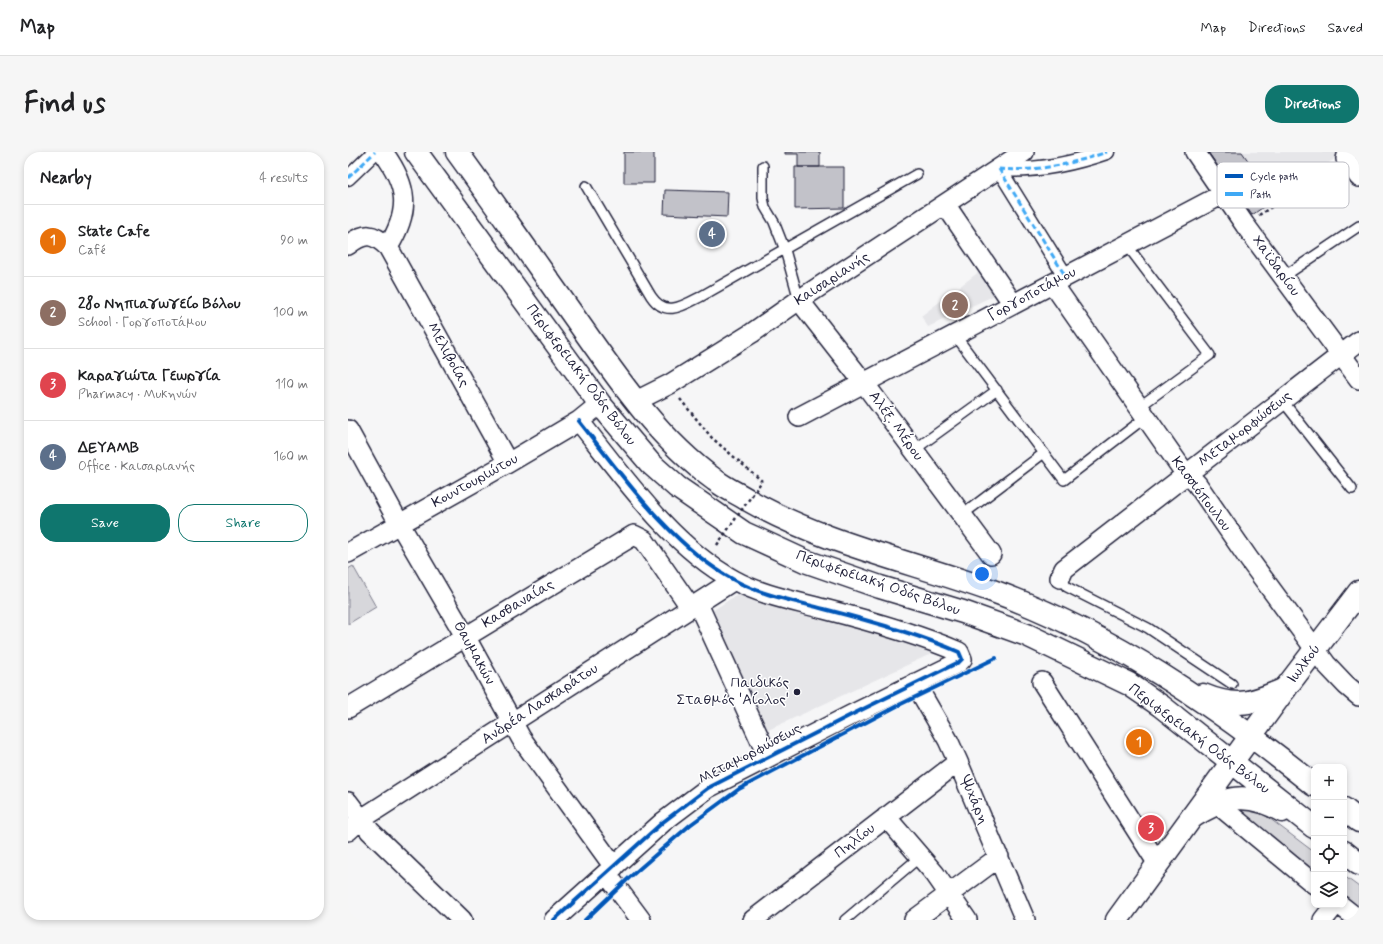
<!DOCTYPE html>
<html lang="en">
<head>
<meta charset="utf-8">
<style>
	body { margin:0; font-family:Mynerve,sans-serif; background:#f6f6f6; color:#202124 }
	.controls { position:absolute; right:12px; bottom:12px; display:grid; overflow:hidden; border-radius:8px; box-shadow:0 2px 6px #0003 }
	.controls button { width:36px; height:36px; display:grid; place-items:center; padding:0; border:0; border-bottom:1px solid #e0e0e0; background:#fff; color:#202124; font:20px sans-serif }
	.you { position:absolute; left:634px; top:422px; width:14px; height:14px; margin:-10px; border:3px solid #fff; border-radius:50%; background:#1a73e8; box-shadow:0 0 0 6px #1a73e833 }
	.badge { display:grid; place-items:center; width:26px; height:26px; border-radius:50%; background:#0f766e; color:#fff; font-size:13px; font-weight:700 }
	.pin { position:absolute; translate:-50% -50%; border:2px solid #fff; box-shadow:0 1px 4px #0006 }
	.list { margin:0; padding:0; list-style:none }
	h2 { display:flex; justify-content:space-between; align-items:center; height:52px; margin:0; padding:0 16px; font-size:17px }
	h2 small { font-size:13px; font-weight:400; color:#757577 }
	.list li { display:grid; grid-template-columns:26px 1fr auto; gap:12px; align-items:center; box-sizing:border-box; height:72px; padding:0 16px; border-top:1px solid #e0e0e0 }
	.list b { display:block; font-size:15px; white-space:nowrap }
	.list p { margin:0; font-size:13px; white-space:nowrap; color:#757577 }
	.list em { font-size:13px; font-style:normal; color:#757577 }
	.actions { display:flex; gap:8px; padding:12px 16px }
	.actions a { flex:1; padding:9px 0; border:1px solid #0f766e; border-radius:16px; text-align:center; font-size:14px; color:#0f766e }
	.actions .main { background:#0f766e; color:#fff }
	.icon { flex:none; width:22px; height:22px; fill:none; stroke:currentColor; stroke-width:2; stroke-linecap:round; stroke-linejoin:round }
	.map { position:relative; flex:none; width:1011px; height:768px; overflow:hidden; border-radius:16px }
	header { display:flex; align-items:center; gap:24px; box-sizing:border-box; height:56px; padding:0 20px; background:#fff; border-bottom:1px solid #e0e0e0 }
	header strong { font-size:19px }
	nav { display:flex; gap:22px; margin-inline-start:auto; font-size:14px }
	.intro { display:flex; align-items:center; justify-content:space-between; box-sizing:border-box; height:96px; padding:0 24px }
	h1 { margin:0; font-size:28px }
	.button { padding:10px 18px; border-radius:16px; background:#0f766e; color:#fff; font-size:14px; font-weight:700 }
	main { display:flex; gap:24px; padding:0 24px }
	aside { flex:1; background:#fff; border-radius:16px; box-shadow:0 2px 6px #0003 }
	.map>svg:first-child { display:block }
</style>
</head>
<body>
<header>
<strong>Map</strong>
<nav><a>Map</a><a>Directions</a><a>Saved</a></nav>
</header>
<div class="intro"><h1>Find us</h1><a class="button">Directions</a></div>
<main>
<aside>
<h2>Nearby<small>4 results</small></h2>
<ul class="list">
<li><span class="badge" style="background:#e8710a">1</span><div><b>State Cafe</b><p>Café</p></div><em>90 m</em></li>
<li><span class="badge" style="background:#8d6e63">2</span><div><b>28ο Νηπιαγωγείο Βόλου</b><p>School · Γοργοποτάμου</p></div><em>100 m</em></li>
<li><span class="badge" style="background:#e0444e">3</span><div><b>Καραγιώτα Γεωργία</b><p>Pharmacy · Μυκηνών</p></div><em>110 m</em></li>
<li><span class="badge" style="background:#5c6f8a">4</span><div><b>ΔΕΥΑΜΒ</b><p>Office · Καισαριανής</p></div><em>160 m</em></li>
</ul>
<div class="actions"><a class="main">Save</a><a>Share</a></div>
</aside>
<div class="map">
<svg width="1011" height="768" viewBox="0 0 1011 768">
	<rect width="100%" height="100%" fill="#f6f6f7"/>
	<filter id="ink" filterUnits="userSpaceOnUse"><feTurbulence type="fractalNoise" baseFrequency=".025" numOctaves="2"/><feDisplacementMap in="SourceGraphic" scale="8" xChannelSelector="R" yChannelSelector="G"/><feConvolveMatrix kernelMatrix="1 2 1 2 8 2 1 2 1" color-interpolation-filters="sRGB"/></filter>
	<g filter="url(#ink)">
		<!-- built -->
		<path fill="#e6e6e9" d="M860,0H990L988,6L904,63Z
			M632,119L649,142L580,175L573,164Z
			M393,440L523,477L587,500L416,580L361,461Z"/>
		<!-- green -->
		<path fill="#d7d7db" stroke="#7c7c8b" d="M5,414L28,455L0,472V417Z
			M896,656L917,663L966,700V720L893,660Z
			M996,724L1011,735V756L996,744Z"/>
		<!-- building -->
		<path fill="#c2c2c9" stroke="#22223b" d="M276,0H306V31H276Z
			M437,0H472V15H450V2H437Z
			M860,0H894L927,47L904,63Z
			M447,15H496V56L447,57Z
			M317,38L380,40L379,65L316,62Z"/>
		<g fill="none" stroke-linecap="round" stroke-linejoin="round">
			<!-- service casing -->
			<g stroke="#22223b" stroke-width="12">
				<path id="service" d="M415,14V46L417,55L426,70L437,98L451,148
					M238,34L303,144C317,165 333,155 352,145L569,22
					M778,92L862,203L791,255
					M935,125L1011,74
					M607,183L716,328L798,265
					M934,248L1004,337
					M566,298L649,238
					M614,363L696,301
					M712,426L719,435L800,476L884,532
					M497,768L573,704"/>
			</g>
			<!-- pedestrian casing -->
			<g stroke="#22223b" stroke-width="17">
				<path id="pedestrian" d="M651,17L718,125
					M651,17C689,20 724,12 759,0
					M0,26L27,0"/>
			</g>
			<!-- minor casing -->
			<g stroke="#22223b" stroke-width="22">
				<path id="minor" d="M35,0C60,34 63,58 40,95L160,311
					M847,0L897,73L1011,227
					M1000,0L998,7L1011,25
					M597,52L665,152
					M0,93C17,80 25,81 40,95
					M705,132L832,314L849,332L900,406L978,512L998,533L1011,544
					M451,148L516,231L643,402
					M288,249L322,232L404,181L451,148L676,0
					M451,265L875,42
					M0,278L51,371L117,484L173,586L266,715
					M0,401L160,311L231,269L252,252
					M712,426L716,417L1011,189
					M350,452L420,605
					M694,530L810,712
					M567,531L600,588L610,610L677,768
					M0,556L286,383L296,388L343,456
					M0,650L22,679L114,768
					M868,651L966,732
					M538,665L587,722L619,768
					M0,679L12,668L386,428
					M258,721L293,768
					M992,753L1011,768
					M206,768L315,670L360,636L503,563L611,510L614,507L611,500C570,482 519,468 476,457C446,449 413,443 386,428C324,395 274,323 231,269
					M405,768L610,610
					M566,768L651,705
					M975,768L987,753"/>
			</g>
			<!-- secondary casing -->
			<g stroke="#22223b" stroke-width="25">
				<path id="secondary" d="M769,768L937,537L1011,440"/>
			</g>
			<!-- primary casing -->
			<g stroke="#22223b" stroke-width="25">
				<path id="primary" d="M68,0L252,252L302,311L329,335L396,381L457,409L532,435L615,460L679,483L781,532L813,554L966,675
					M109,0C149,55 188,111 227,166C268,224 309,286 367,328C377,336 389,341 400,348C475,391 561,409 642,438C762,481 868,554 966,633
					M855,543C889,557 905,551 937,537
					M996,657L1011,669
					M844,665C877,645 898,638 934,659
					M996,700L1011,712"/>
			</g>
			<!-- path -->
			<path stroke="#22223b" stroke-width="2.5" stroke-dasharray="3 3" stroke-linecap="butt" d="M911,63L983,17
				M332,247L364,286L414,329"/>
			<!-- service -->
			<use href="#service" stroke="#fff" stroke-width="9"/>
			<!-- pedestrian -->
			<use href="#pedestrian" stroke="#fff" stroke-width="14"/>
			<!-- minor -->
			<use href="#minor" stroke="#fff" stroke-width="19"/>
			<!-- secondary -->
			<use href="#secondary" stroke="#fff" stroke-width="22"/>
			<!-- primary -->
			<use href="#primary" stroke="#fff" stroke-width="22"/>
			<!-- path-bridge -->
			<path stroke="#22223b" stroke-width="2.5" stroke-dasharray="3 3" stroke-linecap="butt" d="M369,393L414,329"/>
			<!-- quiet -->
			<path stroke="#3fa9f5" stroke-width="3" stroke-dasharray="6 3" stroke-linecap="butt" d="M651,17L718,125
				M651,17C689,20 724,12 759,0
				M0,26L27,0"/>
			<!-- cycleway casing -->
			<g stroke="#fff" stroke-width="6">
				<path id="cycleway" d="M206,768L315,670L360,636L503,563L611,510L614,507L611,500C570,482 519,468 476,457C446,449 413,443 386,428C324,395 274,323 231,269
					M237,768L282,725L342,673L391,637L551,553L648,506"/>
			</g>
			<!-- cycleway -->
			<use href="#cycleway" stroke="#0057b8" stroke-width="4"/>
		</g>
	</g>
	<!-- markers -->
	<circle fill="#22223b" stroke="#fff" stroke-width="1.5" cx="449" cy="540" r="4"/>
	<g text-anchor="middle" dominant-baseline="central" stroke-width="3" stroke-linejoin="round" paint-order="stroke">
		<!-- street labels -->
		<g font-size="15" fill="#22223b" stroke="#fff">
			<text transform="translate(928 114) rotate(54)">Χαϊδαρίου</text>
			<text transform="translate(484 127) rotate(-33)">Καισαριανής</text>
			<text transform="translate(684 142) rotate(-28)">Γοργοποτάμου</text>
			<text transform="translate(100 203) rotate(61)">Μελιβοίας</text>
			<text transform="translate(233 223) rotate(53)">Περιφερειακή Οδός Βόλου</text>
			<text transform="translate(548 274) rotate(54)">Αλέξ. Μέρου</text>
			<text transform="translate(897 277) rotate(-38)">Μεταμορφώσεως</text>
			<text transform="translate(127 329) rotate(-29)">Κουντουριώτου</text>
			<text transform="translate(853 342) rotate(53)">Κασσιόπουλου</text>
			<text transform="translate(530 431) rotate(19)">Περιφερειακή Οδός Βόλου</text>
			<text transform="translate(170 452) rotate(-31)">Κασθαναίας</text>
			<text transform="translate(126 501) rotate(61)">Θαυμακών</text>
			<text transform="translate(956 512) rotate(-53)">Ιωλκού</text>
			<text transform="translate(192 552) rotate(-33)">Ανδρέα Λασκαράτου</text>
			<text transform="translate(851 587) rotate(37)">Περιφερειακή Οδός Βόλου</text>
			<text transform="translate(402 602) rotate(-28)">Μεταμορφώσεως</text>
			<text transform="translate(626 648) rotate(67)">Ψυχάρη</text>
			<text transform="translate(507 689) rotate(-38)">Πηλίου</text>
		</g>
		<!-- poi labels -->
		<g font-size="15" fill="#22223b" stroke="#fff" text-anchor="end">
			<text x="441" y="531">Παιδικός<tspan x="441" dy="17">Σταθμός 'Αίολος'</tspan></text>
		</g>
	</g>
	<!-- legend -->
	<rect x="869" y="10" width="132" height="46" rx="6" fill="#fff" stroke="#bdbdc4" stroke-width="1"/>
	<rect x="877" y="22" width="18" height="4" fill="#0057b8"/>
	<rect x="877" y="40" width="18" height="4" fill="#3fa9f5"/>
	<g font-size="11" fill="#22223b">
		<text x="902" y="28">Cycle path</text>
		<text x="902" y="46">Path</text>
	</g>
</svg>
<div class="controls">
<button>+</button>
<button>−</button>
<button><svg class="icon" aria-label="locate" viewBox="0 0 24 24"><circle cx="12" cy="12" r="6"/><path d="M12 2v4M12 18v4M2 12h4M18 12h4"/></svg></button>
<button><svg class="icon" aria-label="layers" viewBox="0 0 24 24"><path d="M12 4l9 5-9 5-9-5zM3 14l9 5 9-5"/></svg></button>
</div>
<div class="you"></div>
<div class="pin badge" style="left:791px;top:590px;background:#e8710a">1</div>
<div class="pin badge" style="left:607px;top:153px;background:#8d6e63">2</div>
<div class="pin badge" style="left:803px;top:676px;background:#e0444e">3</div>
<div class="pin badge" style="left:364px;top:82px;background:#5c6f8a">4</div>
</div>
</main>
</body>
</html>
